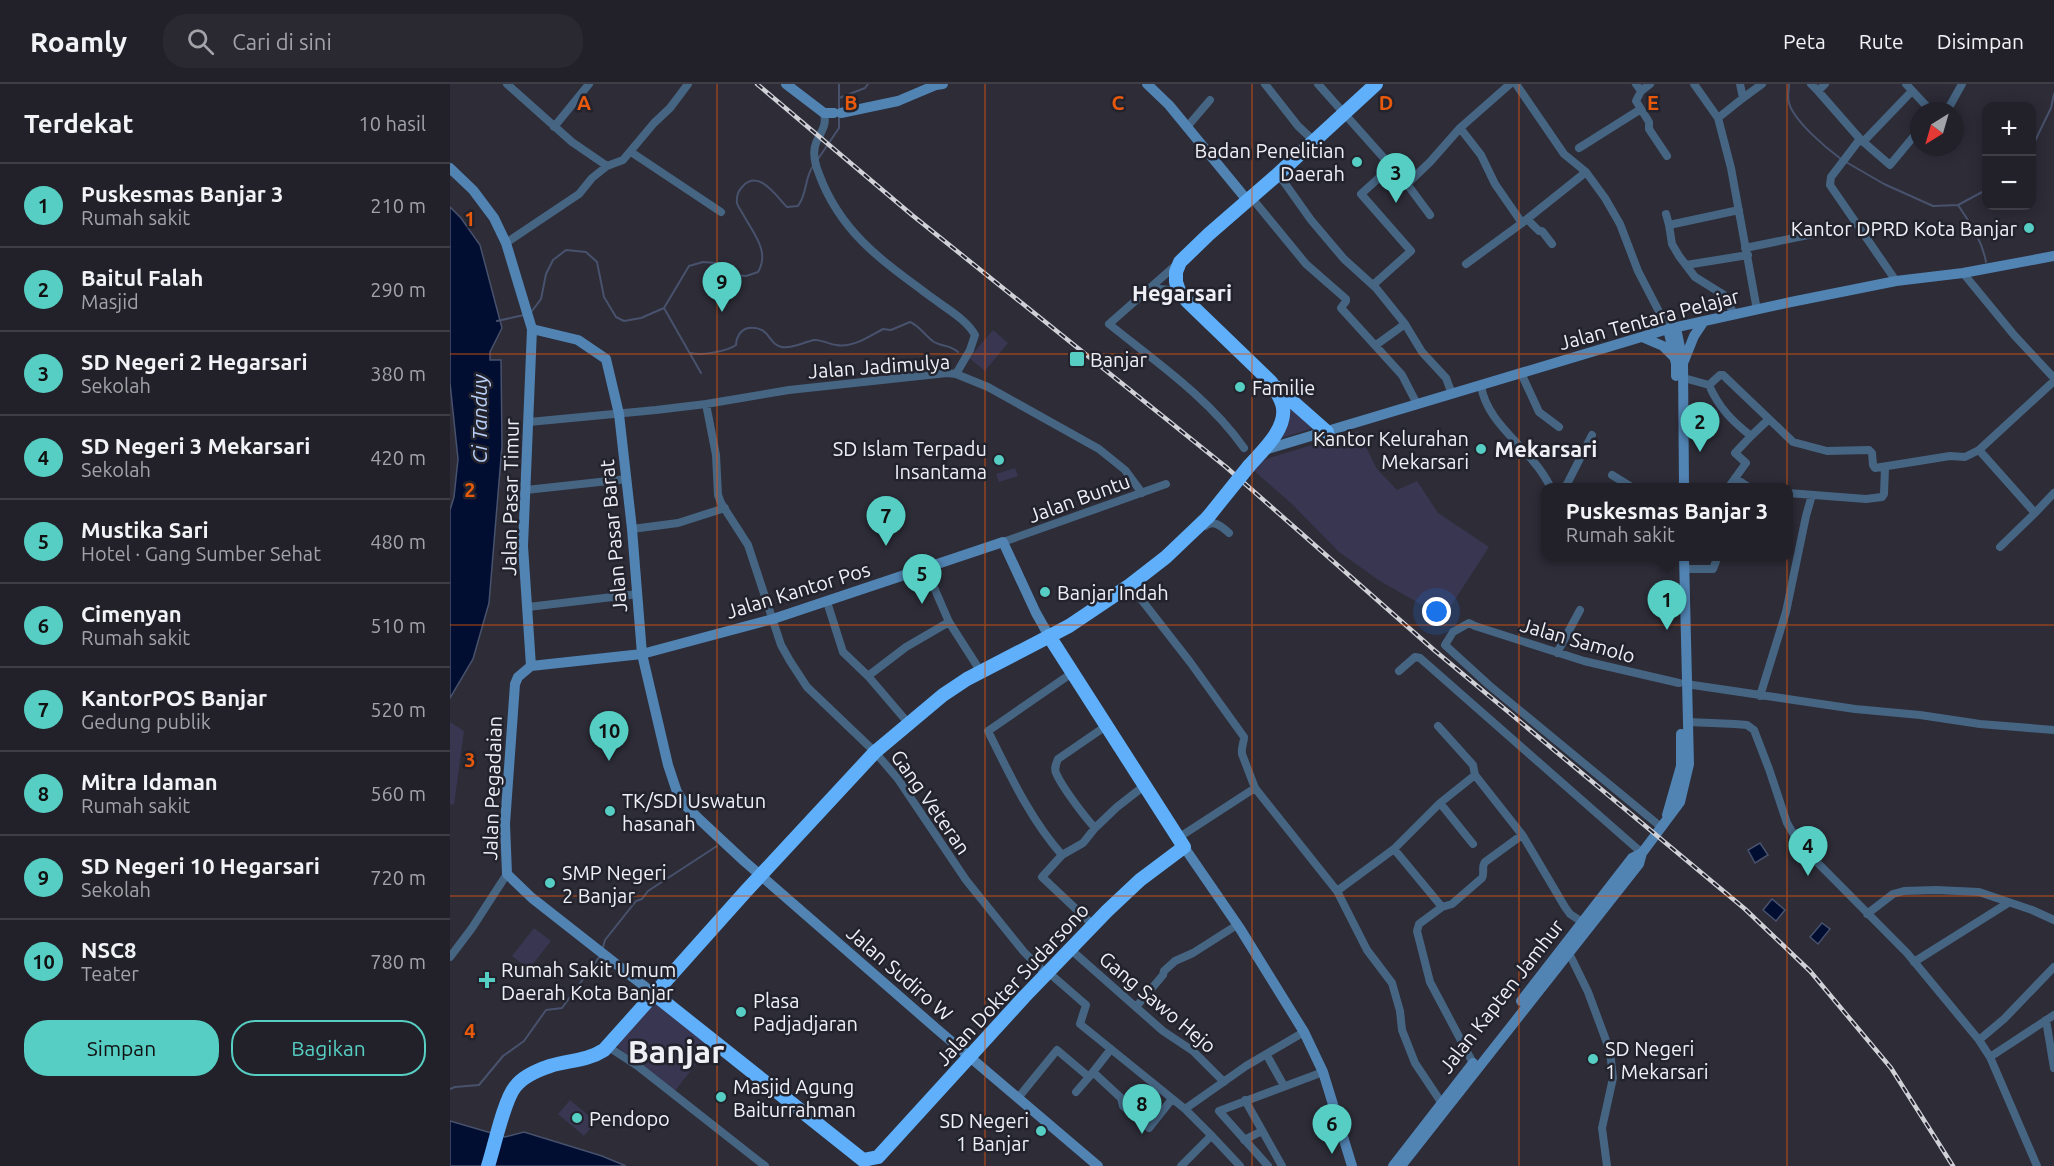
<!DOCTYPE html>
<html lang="id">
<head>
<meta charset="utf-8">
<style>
	body { margin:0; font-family:Ubuntu,sans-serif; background:#2a2931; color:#f1f3f6 }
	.controls { position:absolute; right:18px; top:18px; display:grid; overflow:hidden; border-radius:12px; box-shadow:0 3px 15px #0003 }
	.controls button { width:54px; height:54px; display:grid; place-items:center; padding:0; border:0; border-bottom:2px solid #3f3e46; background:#222129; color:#f1f3f6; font:30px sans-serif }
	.compass { position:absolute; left:1460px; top:18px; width:54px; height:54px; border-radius:50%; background:#222129; box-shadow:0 3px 15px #0003; rotate:217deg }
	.you { position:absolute; left:987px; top:528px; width:21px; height:21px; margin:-15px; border:4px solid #fff; border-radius:50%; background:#1a73e8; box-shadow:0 0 0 9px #1a73e833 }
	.badge { display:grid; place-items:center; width:39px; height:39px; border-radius:50%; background:#56cec3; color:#111; font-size:20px; font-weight:700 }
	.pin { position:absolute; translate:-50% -50px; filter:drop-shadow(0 2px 3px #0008) }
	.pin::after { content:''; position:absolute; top:32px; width:21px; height:18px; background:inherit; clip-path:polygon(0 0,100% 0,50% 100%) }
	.popup { position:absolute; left:1091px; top:399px; width:252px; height:78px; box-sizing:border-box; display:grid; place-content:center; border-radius:12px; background:#222129; filter:drop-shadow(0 2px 4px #0005); font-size:20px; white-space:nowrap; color:#a2a3a8 }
	.popup b { font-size:22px; color:#f1f3f6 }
	.popup::after { content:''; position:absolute; left:50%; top:100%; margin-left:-12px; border:12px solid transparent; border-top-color:#222129 }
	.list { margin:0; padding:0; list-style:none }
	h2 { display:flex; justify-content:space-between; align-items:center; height:78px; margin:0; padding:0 24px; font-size:26px }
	h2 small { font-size:20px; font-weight:400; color:#a2a3a8 }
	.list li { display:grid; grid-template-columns:39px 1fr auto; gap:18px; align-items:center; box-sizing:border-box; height:84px; padding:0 24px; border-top:2px solid #3f3e46 }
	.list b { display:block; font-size:22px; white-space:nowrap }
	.list p { margin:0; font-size:20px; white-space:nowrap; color:#a2a3a8 }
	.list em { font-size:20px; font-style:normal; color:#a2a3a8 }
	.actions { display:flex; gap:12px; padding:18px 24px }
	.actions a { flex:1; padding:14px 0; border:2px solid #56cec3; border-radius:24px; text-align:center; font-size:21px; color:#56cec3 }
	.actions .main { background:#56cec3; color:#111 }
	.icon { flex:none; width:33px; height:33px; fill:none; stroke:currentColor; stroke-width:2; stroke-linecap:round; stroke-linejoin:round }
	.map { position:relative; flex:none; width:1604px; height:1082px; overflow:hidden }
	header { display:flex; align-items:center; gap:36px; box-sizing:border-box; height:84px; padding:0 30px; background:#222129; border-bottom:2px solid #3f3e46 }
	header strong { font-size:28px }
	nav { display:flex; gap:33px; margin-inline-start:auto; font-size:21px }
	.search { width:420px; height:54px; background:#2a2931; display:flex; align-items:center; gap:15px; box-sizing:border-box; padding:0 21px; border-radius:24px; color:#a2a3a8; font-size:22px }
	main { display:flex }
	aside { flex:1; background:#222129 }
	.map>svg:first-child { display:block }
</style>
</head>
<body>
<header>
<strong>Roamly</strong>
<div class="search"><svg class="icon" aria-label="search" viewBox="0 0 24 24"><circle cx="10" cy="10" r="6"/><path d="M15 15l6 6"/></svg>Cari di sini</div>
<nav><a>Peta</a><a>Rute</a><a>Disimpan</a></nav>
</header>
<main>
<aside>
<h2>Terdekat<small>10 hasil</small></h2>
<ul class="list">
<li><span class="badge">1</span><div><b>Puskesmas Banjar 3</b><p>Rumah sakit</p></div><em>210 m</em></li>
<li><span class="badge">2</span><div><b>Baitul Falah</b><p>Masjid</p></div><em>290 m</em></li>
<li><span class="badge">3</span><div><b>SD Negeri 2 Hegarsari</b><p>Sekolah</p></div><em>380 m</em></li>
<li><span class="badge">4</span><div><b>SD Negeri 3 Mekarsari</b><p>Sekolah</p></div><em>420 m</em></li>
<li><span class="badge">5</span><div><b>Mustika Sari</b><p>Hotel · Gang Sumber Sehat</p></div><em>480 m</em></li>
<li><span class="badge">6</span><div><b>Cimenyan</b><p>Rumah sakit</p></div><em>510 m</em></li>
<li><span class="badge">7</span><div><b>KantorPOS Banjar</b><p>Gedung publik</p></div><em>520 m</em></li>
<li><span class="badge">8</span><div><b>Mitra Idaman</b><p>Rumah sakit</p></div><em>560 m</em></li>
<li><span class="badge">9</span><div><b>SD Negeri 10 Hegarsari</b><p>Sekolah</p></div><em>720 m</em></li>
<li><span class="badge">10</span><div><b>NSC8</b><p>Teater</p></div><em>780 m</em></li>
</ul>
<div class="actions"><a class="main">Simpan</a><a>Bagikan</a></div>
</aside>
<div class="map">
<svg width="1604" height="1082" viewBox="0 0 1604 1082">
	<rect width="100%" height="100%" fill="#2d2c37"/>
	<!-- green -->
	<path fill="#393652" d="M543,246L558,259L535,287L519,274Z
		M838,319L866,343L832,354Z
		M908,347L927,385L947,406L967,397L988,429L1039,463L995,531L972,521L930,497L889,468L842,420L803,386L816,375Z
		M565,384L568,392L549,398L546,390Z
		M0,638L14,647L4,721L0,720Z
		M84,844L101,857L79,885L62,872Z
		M202,914L261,961L224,1008L165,961Z
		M120,1016L146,1038L134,1052L108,1030Z"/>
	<!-- water -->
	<path fill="#010e32" stroke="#48526d" stroke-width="1.5" d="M0,123L11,134L30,161L52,244L40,268V276H51L52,362L39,519L23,575L0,614V426L4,413L8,375L0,299Z
		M1310,759L1318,771L1305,779L1298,766Z
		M1322,815L1335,826L1326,837L1313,826Z
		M1372,839L1380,845L1368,860L1360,853Z
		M0,1037L55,1053L74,1048L152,1072L176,1082H0Z"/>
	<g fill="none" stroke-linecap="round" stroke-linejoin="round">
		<!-- stream -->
		<path stroke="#48526d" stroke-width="2" d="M389,0V27
			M1339,0C1339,6 1337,13 1339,19C1344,37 1376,64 1391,75
			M389,14L415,4L418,0
			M1582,63L1601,24L1604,10
			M368,75L389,44V33
			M1396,78L1434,100L1483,122L1508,121L1536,106
			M1508,121C1520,139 1532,156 1536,178
			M214,224L251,289
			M82,227L91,215L96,190L103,176L116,166L136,168L147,178L154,213L166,233L174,237L191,234L214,224L239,182L253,178L267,179L281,191L296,192L308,188C320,168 304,150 294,132C292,128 288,123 287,119C286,112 288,107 293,102C309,85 326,112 337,123L348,122C358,108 354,95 363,82
			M47,237L74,231
			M241,269C251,272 278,267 286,261C286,254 290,246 298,244C320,241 318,261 332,263C342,265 354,258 364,256C371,255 378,260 386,261C403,264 418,253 433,245L441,246L460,238C470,242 475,252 484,258C492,263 499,260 508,268
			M153,863L155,856L186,817L192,815L198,807L267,762
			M0,1005L5,1003L29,1001L53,972L74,957L96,926L112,924L150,872"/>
		<!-- street -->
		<path stroke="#466583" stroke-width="8" d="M57,0L122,58L157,82
			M815,0L848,42L864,57
			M868,0L957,100L980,131
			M1066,0L1114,70L1136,88L1155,114L1170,140L1188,187L1218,245
			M1186,0L1191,7L1186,17L1199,38V45L1217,72
			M1244,0L1268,34L1281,84L1307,226
			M1361,0L1368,7
			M1375,0L1368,7L1410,55L1381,93L1380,101L1446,197
			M1456,0L1481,27
			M1191,7L1200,0
			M1293,14L1312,0
			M1497,27L1512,0
			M374,29C377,42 371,47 366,59C362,69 365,80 369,90C391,150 435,179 484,215C497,225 517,236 525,251L520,266L506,290
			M1268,34L1293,14L1290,0
			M104,43L139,0
			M737,43L760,16
			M1010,44L1060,0
			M1410,55L1440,81L1469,46
			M1413,58L1462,7
			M1129,64L1191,25
			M181,68L271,128
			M827,91L834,98L861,136L894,175L926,204L955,240L926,261
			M957,100L980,78L1010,44L1031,71L1045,100L1072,139
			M801,113L856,180L896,215V217L891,224L952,291L967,320
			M1216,130L1219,141L1222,160L1229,172L1245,193L1274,211L1284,230
			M1077,135L1089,147H1092L1102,160
			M1219,141L1289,126
			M56,159L129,110L142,94L157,82L173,76L204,39L220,24L238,0
			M1295,164L1373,148
			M1016,180L1072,139L1136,88
			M726,181L659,240C706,278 759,314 794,364
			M1236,181L1298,171
			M1513,189L1564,251L1604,294
			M923,201L961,167L911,110L941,83
			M700,204L729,207
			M955,240L972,268L996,294L1002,310
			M1071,289L1089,328L1109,343
			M1234,294L1259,301L1270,291H1273L1343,358L1377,367L1419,366L1422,369L1423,381L1425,384L1500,372L1515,373L1529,366
			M1604,297L1529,366L1585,429L1604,409
			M1031,301C1035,332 1064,354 1083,377C1090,385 1096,394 1101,404
			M1259,301C1269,324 1282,337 1301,352L1319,335
			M256,320L266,371L268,411L271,419L298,461L331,561L340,577L357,603L425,668L448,695L516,796L574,868L596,890
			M79,338L206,326L256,320L339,306L497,289L506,290L538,303L649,365L675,386L692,409
			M1162,391L1183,404
			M1285,394L1300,404
			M1115,404L1142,351
			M1278,404L1296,379L1285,369L1301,352
			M76,406L177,395
			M1338,409L1416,415L1432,413L1434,410L1435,384
			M755,442C764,435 772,443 779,449
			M182,445L228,439L275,424
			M553,458L716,400
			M1550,463L1585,429
			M1217,472L1234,473
			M476,485L499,538L531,588
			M1234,485H1263L1268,472
			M680,501L740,578L794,653C794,659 791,663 792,670L805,704L887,807L917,866L942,899L950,927L952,946L965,979L991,1018
			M377,518L393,568L418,592L459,640
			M78,523L188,510
			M1107,569L1130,526
			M949,587L965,573L970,574L1192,769
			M418,592L456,563L499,538
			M1236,600L1405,625L1470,631L1530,640L1604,646
			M1310,612L1336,528L1356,432L1362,411
			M1238,638L1285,640L1297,641L1304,646L1319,685L1337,739L1350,761L1457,869L1529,956L1540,973L1587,1082
			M656,642L608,675C606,680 604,684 606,689C612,703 634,732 645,744L667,723L694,702
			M988,642L1023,681L1025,691
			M990,719L1023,760
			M1211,743L1040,602L995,561L1003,548L1019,539L1025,542L1134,577L1229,599
			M728,754L805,704
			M944,765L992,823L969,840L967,847L980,898L1023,979
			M612,771C580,735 559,689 538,647L622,589
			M887,807L944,765L990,719L1025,691L1073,752L1115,823L1120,830L1132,838
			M992,823L1002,820L1032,794C1035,789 1031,783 1035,778L1072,751
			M1417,830L1443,810L1454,807L1486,806L1529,808L1582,826L1604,836
			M643,841L592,793L612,771L633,759L645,744
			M620,865L713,947L743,967L774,998
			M1118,867L1138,908L1160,967L1163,994L1152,1044L1157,1082
			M0,873L22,844L57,790
			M1464,878L1558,819
			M598,888L636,921L630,940L735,1025L760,1050L759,1054L731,1082
			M686,923L713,891L714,887L725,877L743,869L787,841
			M1596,936L1604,984
			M1529,956L1554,935L1604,883
			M157,962L189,983L315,1082
			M1540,973L1604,931
			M819,975L834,1002
			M643,988L661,965
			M626,1008L639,993
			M568,1014L607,966L639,993L643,988L671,1014L673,1022L698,1043
			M795,1016L832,1082
			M735,1025L796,982L854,948
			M699,1044L722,1015
			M760,1050L790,1082
			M794,1056L812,1047
			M818,1082L769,1027L873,988"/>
		<!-- secondary -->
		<path stroke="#5183b3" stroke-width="10" d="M336,0L374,29H384
			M697,0L719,21L797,116
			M391,29L448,17L486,1L493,0
			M0,84L23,106L44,134L56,159L82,245L73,462L81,582
			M1226,244L1233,278L1234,404
			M82,245L128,256L156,275L169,330L182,445L192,570L218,681L227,708L236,722L249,735L294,777L488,946L648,1082
			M1218,245L1226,280V292
			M1192,253L1213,262L1223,272
			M1234,277L1244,252L1254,237
			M811,367L1218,245L1341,218L1446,197L1513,189L1604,172
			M81,582L192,570L323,535L553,458L586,529L599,552
			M81,582L68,593L65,600L55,740L57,790L82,814L203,909
			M1217,731L1231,682V650
			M734,763L789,843L854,948L873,988L902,1082
			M1071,917L1182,774L1192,769
			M943,1082L1023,979
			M951,1082L1189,780L1192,769L1230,718L1239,680L1234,472"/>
		<!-- highway -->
		<path stroke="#5faffa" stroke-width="14" d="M826,303L877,348
			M799,382C812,367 836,346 833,324C832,315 825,306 821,298L737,217L729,207L726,198V188L730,178L759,150L827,91L926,0
			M203,909L413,1076L428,1073
			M428,1073L574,913L657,827L690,796L734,763L599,552
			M38,1082C44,1064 54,1016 65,1003C73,992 88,986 100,982C119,976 137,977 154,966L296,807L425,668L493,611L517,595L619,542L680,501L716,473L758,433"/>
		<!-- rail casing -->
		<g stroke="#d0d0d7" stroke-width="4.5">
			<path id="rail" d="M307,0L462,131L776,383L984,566L1295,825L1360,887L1441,984L1503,1082"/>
		</g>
		<!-- rail -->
		<use href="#rail" stroke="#23232d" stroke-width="2" stroke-dasharray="7" stroke-linecap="butt"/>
		<!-- highway-bridge -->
		<path stroke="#5faffa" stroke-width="14" d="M758,433L799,382"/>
	</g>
	<!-- grid -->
	<path fill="none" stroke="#e8590c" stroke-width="1.5" stroke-opacity="0.55" d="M267,0V1082M535,0V1082M802,0V1082M1069,0V1082M1337,0V1082M0,270H1604M0,541H1604M0,812H1604"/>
	<!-- markers -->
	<g fill="#56cec3" stroke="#23232d" stroke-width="2">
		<circle cx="907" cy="78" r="6"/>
		<circle cx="1579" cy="144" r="6"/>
		<rect x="619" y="267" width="16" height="16" rx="3"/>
		<circle cx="790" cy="303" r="6"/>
		<circle cx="1031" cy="365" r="6"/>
		<circle cx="549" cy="376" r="6"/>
		<circle cx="595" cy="508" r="6"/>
		<circle cx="160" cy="727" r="6"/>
		<circle cx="100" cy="799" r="6"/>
		<path d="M34 887h6v6h6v6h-6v6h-6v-6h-6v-6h6z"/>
		<circle cx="291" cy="928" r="6"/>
		<circle cx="1143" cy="975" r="6"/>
		<circle cx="271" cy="1013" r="6"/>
		<circle cx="127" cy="1034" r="6"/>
		<circle cx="591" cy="1047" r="6"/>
	</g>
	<g text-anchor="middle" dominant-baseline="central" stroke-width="5" stroke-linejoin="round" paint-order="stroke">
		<!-- poi labels -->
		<g font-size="20" fill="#efeff6" stroke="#23232d" text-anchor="start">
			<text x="895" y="66" text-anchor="end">Badan Penelitian<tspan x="895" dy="23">Daerah</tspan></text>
			<text x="1567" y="144" text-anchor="end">Kantor DPRD Kota Banjar</text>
			<text x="640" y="275">Banjar</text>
			<text x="802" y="303">Familie</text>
			<text x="1019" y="354" text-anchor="end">Kantor Kelurahan<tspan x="1019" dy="23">Mekarsari</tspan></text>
			<text x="537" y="364" text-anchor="end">SD Islam Terpadu<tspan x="537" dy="23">Insantama</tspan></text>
			<text x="607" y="508">Banjar Indah</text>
			<text x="172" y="716">TK/SDI Uswatun<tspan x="172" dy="23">hasanah</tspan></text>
			<text x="112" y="788">SMP Negeri<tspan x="112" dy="23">2 Banjar</tspan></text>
			<text x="51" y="885">Rumah Sakit Umum<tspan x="51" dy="23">Daerah Kota Banjar</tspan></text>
			<text x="303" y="916">Plasa<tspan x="303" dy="23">Padjadjaran</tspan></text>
			<text x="1155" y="964">SD Negeri<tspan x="1155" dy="23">1 Mekarsari</tspan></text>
			<text x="283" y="1002">Masjid Agung<tspan x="283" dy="23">Baiturrahman</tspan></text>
			<text x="139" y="1034">Pendopo</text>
			<text x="579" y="1036" text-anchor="end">SD Negeri<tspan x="579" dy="23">1 Banjar</tspan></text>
		</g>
		<!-- street labels -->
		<g font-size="20" fill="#efeff6" stroke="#23232d">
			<text transform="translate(1199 235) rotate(-15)">Jalan Tentara Pelajar</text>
			<text transform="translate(429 282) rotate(-4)">Jalan Jadimulya</text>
			<text transform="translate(60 413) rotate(-89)">Jalan Pasar Timur</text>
			<text transform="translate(629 414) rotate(-20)">Jalan Buntu</text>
			<text transform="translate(163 452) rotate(-95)">Jalan Pasar Barat</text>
			<text transform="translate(348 506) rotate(-17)">Jalan Kantor Pos</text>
			<text transform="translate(1128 556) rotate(16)">Jalan Samolo</text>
			<text transform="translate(42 704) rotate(-88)">Jalan Pegadaian</text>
			<text transform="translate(481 718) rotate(55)">Gang Veteran</text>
			<text transform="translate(450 889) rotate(41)">Jalan Sudiro W</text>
			<text transform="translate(562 900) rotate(-47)">Jalan Dokter Sudarsono</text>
			<text transform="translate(1051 912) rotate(-52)">Jalan Kapten Jamhur</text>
			<text transform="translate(708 918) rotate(40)">Gang Sawo Hejo</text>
		</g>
		<!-- water labels -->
		<g font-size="21" font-style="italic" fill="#b9d0f9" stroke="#23232d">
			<text transform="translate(29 335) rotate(-90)">Ci Tanduy</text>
		</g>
		<!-- quarter labels -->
		<g font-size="22" font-weight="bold" fill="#efeff6" stroke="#23232d">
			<text x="732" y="208">Hegarsari</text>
			<text x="1096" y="364">Mekarsari</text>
		</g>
		<!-- town labels -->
		<g font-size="32" font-weight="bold" fill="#efeff6" stroke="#23232d">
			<text x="226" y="967">Banjar</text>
		</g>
	</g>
	<g font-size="20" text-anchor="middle" font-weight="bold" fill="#e8590c" stroke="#23232d" stroke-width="5" stroke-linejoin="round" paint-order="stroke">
		<text x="134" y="26">A</text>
		<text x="401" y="26">B</text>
		<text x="668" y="26">C</text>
		<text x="936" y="26">D</text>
		<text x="1203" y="26">E</text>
		<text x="20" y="142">1</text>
		<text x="20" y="413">2</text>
		<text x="20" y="683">3</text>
		<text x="20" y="954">4</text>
	</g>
</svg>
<div class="controls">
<button>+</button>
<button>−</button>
</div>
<svg class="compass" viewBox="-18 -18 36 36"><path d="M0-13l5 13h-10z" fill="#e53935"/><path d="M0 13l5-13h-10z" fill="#a2a3a8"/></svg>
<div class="you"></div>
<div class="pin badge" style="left:1217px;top:546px">1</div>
<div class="popup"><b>Puskesmas Banjar 3</b>Rumah sakit</div>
<div class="pin badge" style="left:1250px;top:368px">2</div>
<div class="pin badge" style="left:946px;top:119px">3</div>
<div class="pin badge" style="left:1358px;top:792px">4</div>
<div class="pin badge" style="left:472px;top:520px">5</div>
<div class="pin badge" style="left:882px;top:1070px">6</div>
<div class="pin badge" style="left:436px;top:462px">7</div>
<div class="pin badge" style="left:692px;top:1050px">8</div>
<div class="pin badge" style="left:272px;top:228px">9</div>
<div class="pin badge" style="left:159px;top:677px">10</div>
</div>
</main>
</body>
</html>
